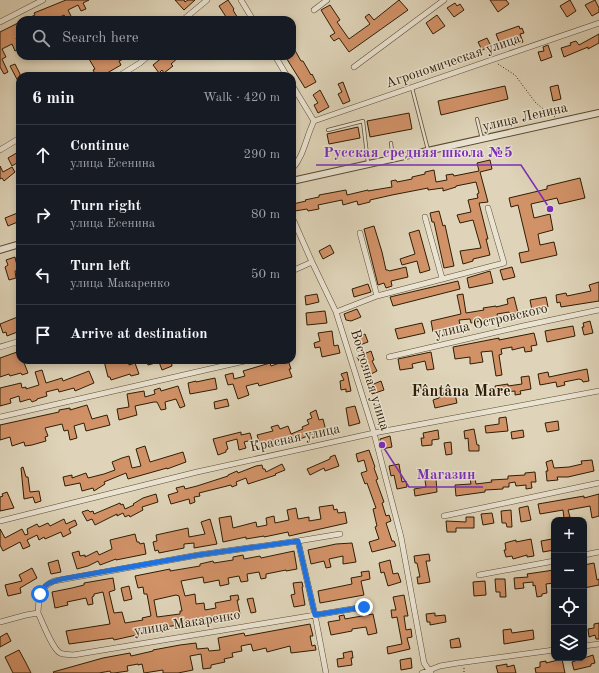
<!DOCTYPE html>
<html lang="en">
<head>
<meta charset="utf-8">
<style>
	body { margin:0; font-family:"Old Standard TT",serif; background:#20242c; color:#f1f3f6 }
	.controls { position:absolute; right:12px; bottom:12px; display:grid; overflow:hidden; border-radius:8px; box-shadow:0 2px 6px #0003 }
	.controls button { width:36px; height:36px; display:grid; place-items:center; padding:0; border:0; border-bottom:1px solid #363941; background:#171b24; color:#f1f3f6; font:20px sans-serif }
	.stop { position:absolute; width:12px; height:12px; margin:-9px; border:3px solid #1a73e8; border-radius:50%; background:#fff }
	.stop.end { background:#1a73e8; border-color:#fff; box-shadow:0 1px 4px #0008 }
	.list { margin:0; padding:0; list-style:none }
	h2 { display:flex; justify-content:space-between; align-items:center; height:52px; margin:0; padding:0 16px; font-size:17px }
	h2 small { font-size:13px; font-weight:400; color:#9ea1a6 }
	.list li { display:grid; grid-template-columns:26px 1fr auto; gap:12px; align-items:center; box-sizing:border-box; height:60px; padding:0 16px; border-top:1px solid #363941 }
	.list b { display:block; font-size:15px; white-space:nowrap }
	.list p { margin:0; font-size:13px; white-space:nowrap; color:#9ea1a6 }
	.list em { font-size:13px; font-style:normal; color:#9ea1a6 }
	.icon { flex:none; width:22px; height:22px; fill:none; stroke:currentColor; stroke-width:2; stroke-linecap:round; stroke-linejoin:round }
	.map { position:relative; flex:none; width:599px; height:673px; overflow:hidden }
	.search { position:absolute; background:#171b24; box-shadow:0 2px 6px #0003; left:16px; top:16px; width:280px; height:44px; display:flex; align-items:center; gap:10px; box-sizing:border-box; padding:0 14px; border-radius:12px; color:#9ea1a6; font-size:15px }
	.panel { position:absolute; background:#171b24; box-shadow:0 2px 6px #0003; left:16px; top:72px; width:280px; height:292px; border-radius:12px }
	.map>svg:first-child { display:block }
</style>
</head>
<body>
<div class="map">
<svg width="599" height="673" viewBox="0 0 599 673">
	<rect width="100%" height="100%" fill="#dfd4b9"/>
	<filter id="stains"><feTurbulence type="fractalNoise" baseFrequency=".005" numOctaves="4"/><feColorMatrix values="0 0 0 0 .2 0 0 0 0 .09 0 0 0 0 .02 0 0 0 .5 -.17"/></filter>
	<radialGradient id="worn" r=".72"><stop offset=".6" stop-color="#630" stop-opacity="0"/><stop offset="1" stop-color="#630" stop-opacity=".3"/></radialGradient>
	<!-- building -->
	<path fill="#d29268" stroke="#2e1d04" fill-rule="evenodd" d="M66,0H89L83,3L86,9L81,11L78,5L68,10L73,20H67L64,15L54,20H24L35,15L34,13Z
		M175,0H184L185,2L188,0H195L184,10Z
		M228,0L234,9L233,10L239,20H228L219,6Z
		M399,0L408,10L349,52L339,38L334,41L330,36L335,33L321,10L330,5L340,20L337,22L349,39L370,24L365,17L369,14L374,20Z
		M490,0H506L509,4L498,12Z
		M570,0L576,11L567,17L560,6Z
		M595,0L599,8V12L592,16L585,5Z
		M455,3L457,6L460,4L464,10L454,17L447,8Z
		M437,15L445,26L433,34L426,23Z
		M18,23L20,28V36L16,38L20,49L15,51L12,44L2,49L6,57L2,59L8,72L4,74L0,67V32Z
		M519,26L520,29L522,28L524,33L520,34L523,42L518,44L516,38L500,44L496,34Z
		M599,34V43L588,49V47L564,57L561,48L571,45L570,43L576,41L579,45Z
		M487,38L491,46L482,50L478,42Z
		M292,45L301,61H303L311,75L312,74L316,82L305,88L285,56H292Z
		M548,45L552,57L541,61L538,52L544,51L543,47Z
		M95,56H130L119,61L121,65L102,76H96L93,70L95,69L89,59Z
		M164,56H180L171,64L173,66L164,73L162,70L159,73L153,65Z
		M15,64L20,74V85L10,66Z
		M343,82L350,101L343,104L338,94L342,92L338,84Z
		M558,85L561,99L553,101L550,87Z
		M505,86L508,99L441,115L438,101Z
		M320,90L329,107L318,113L314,105L318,103L313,95Z
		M409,113L412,129L370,137L367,121Z
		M358,127L360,138L329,144L327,134Z
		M20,151V161L12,166L8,158Z
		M490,160L492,169L480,172L488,202L479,203L488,239H486L490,255L473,259V261L463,264L460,251L481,248L473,220L460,223L457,215L471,212L468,200L478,198L477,194L479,193L476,182L456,186V187L443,191V188L428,190V188L392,195L370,200V202L358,205L357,201L343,205L342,200L318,205L319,209L308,211L307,209L295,211L293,204L306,201L305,200L319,197V195L346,190L347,195L368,190V191L392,187L391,181L396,180L397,182L412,179V177L425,174V172L434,170L436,182L447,180L446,175L453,174L454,176L479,171L477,163Z
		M0,166L3,172L12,167L15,172L4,181L2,178L0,179Z
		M580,178L585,198L559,204L557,198L531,204L534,218L550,214L553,230L538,234L540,245L554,242L557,255L521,263L519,253L529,251L518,205L511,207L509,198L547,189V186Z
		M439,211L443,226L445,225L454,266L444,268L434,222H432L430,213Z
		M20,212V221L8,226L5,218Z
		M374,226L382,252L386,270H388L389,271L406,267L408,277L391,281L392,286L386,288L384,283L378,285L364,229Z
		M419,230L430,270L420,273L417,261L402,265L400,259L415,254L409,233Z
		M330,245L334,253L323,259L319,251Z
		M15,257L18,270L15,271L16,278L9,280L5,267L8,265L6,260Z
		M512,267L515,277L503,280L500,270Z
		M490,271L493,283L469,288L467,278Z
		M458,281L460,289L393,306L390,297Z
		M599,282V301L561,307L560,302L557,303L556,295L566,293L567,296L591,291L589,285Z
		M368,284L371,292L354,297L352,289Z
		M317,294L319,302L306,305L305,296Z
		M463,294L466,313L484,310L483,308L496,306V307L508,304L507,299L514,297L518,313L510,315L509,312L497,314L498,318L471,323L470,319L459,320L460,325L433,332L431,321L461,314L457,295Z
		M546,297L548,307L539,308L540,313L533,315L530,300Z
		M357,309L361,317L351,321L346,320L344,314Z
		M325,311L327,323L307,325L306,313Z
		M20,316V331L7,336L6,332L3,333L0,324Z
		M590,321L593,333L584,335L582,327H584L583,323Z
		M422,323L425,333L398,339L395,329Z
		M573,326L575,336L547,342L545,331Z
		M332,331L334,346L338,345L340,353L322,357L320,347L315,348L314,343L320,341L318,333Z
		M534,333L537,345L531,346L532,351L525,352L524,347L512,350V347L501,349L502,354L499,355L502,375L496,376L492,351L481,352L483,362L470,364V357L455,359L453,347L499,338V340Z
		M365,334L368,342L357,346L354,339Z
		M20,351V360H23L28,373L22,375L21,373L10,376L9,374L0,377V358Z
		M371,351L374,360L372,361L377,371L367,376L357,357Z
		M431,352L434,369L427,370L425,361L412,364L413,368L400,370L398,359Z
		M108,360H128L129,365L135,363L139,374L131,376L130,374L111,380L110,377H108L104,361Z
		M146,360H171L172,366L162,370L159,362L148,365Z
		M288,360L291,369H289L292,377L259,386L258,383L246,386L249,395L238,399L233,384L228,385L225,375L233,373L234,379L245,376L243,371L270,363L271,366Z
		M587,369L589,381L583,382L582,380L579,379L564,382L565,385L557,387L556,382L540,385L538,374L548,372L549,377Z
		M42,370L46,383L62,378L63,381L89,371L94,383L75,391L74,388L59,392L58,389L46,392L47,396L37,399V400L32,402L30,399L20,402L19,396L10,399L11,403L0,406V388L21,383L22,388L26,387V389L39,385L35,372Z
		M347,372L351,391L346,392V389L341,390L340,381L344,380L341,374Z
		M529,376L531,389L520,391L521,394L515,395V391L496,393L495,386L508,384V386L522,384L521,377Z
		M215,378L217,389L190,394L188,383L196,381V382Z
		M381,381L384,390L372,394L369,386Z
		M178,386L185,406L180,408L176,399L165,402L166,409L161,410L157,402H154L135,406L137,415L119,420L117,409L129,407L127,394L144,391L145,397L155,394L154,390L160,388L161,391Z
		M448,387L449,395L455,394L457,403L435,408L433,400L439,398L438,389Z
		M227,399L229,406L215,409L214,402Z
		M87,405L92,419L107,415L110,425L86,431L84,423L74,426L77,438L70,440L68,430L64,431L62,424L45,428L48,436L45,437L46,441L32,445L25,446L24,442L12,446L10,437L0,440V425L59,412V410L70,408V410Z
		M355,406L360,423L349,426L346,408Z
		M316,410L319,420L323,419L326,431L321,432L320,431L295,441L294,438L276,444L275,441L260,444L257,435L273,431L271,427L278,425L280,429L288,426L291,434L303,429L302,427L309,424L307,420L312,418L310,413Z
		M506,417L508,431L486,433L485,426L499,424V418Z
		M558,421L559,430L547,432L545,423Z
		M474,429L477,445H479V451H469L468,438L465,439L464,431Z
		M438,430L439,439L432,440V445L422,446L421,438H424L423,433Z
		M523,430L524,437L512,439L511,432Z
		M241,432V435L250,433L252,440L244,442L246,448L239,450L237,439L226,442L228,449L226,450V452L218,455L213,439Z
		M390,436L392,447L382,449L380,439Z
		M451,442L452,454L446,455L444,443Z
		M145,446L150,462L183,452L186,462L167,469V468L128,479L126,473L104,482L105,484L94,491L93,488L82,491L80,483L65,486L63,477L72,475V478L86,473L88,478L104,474L115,470L112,462L122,458L129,456L132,468L141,466L136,449Z
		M369,450L375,467L374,468L378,479L376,480L384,502L382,503L386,516L389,515L391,521L386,523L392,541H394L396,546L372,552L369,542L379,539L375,527L377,526L373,509L376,508L367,483L365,484L361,473L367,471L364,460L358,462L356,454Z
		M335,455L339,466L325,471L324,468L310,475L307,469L330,459V457Z
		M552,460L554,468L569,467L582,464L581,461L592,460L594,471L568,477H557L558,480L547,481L546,471H548L546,462Z
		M282,464L285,470L275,474L276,475L248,484L246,478L236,482L237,485L232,487L231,485L199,493L200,496L194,497L195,502L190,504L189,499L171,504L168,495L178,492L176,488L184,486L185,489L197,486L228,476V475L237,471L238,473L256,466L262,465L263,469H265L266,472Z
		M399,464L402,482L406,481L407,487L397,489L394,475L391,476L389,466Z
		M23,467L26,477H28L30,492L39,491L41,501L35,503L33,497L24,499L21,468Z
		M474,472L476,484L492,482L491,480L508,479V476L525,475V473L535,472L536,482H531L532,488L526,489V485L516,486L515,482L509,483V487H503V489L485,490V492L456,496L455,485L471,484L469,473Z
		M436,479L437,492L415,496L414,489L426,487L425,480Z
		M7,492L14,508L0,511V497L3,496L2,494Z
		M156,494L158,502L142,507L143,510L130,517L129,515L125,517L123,513L117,516V514L95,525L92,519L87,521L82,512L88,510L90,512L93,511L94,514L120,503L121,505L123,504L125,509L134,505L133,504L143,498Z
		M599,494V516L592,518L590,506L568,510L570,517L564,518L563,510L540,514L538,504L584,496V498Z
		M333,505L334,510L337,509L338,513L345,512L347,523L289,536L288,532L264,537V536L246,539V537L223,542L219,518L231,516L233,528L256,522L257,527L267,525L266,518L274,516L275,523L289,520L287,510L296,508L298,519L309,517V521L321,519L319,507Z
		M528,506L531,520L521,522L519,508Z
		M511,510L512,527H507L506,523H502L501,511Z
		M492,513L494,523L483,525L481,514Z
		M466,517H474V528H456V532H447L446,521L466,522Z
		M64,519L66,524L75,520L77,525L69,529L71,533L63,537L61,532L45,539L44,537L39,540L37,535L27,540L30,546L23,549L20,542L3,551L0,545V529L5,538L22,529L25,535L28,534L27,529L37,524L39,527L48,523L50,526Z
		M210,519L217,544L194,548V543L184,544V548L159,553L158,550L155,551L153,542L157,541L156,535L188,528L189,537L205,534L201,522Z
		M135,534L137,542H139L140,544L144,543L146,554L116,560V559L100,565L98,561L88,566L77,569L72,553L79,551L80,556L85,555V557L97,551L99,555L112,549L110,540Z
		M531,539L534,556L527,557V555L513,559L512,556L506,557L504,550H506L505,543L516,540V542Z
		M552,539L554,550L543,552L541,541Z
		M352,543L356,562L343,564V556L329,559L331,567L326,568L324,561L311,564L308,550L336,544Z
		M294,551L297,569L286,571V570L266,574V578L261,579L259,572L247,574L248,581L241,582L239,576L228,578L229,584L220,586L219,580L204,583L203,577L181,581L185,596L195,594L196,604L204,603L205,610L216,608L215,603L231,600L230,596L238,595L239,600H237L240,614L212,621L211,619L200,620L201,625L196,626L195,622L149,630L150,632L114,640L113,638L69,644L66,631L110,624L103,592L94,594V596L92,597L93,604L88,605L86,598L67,602L68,605L55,608L52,592L72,588L84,585V583L113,578L115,590L109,592L114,613L122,612L125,623L143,620L142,618L151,616L147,594H144L143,587L138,588L135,576L170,569V571L200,566V564L213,561L214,563L233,560V557L243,555L244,559L260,556L261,558ZM176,595L179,596L182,611H180V614L157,617L154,600Z
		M429,554L430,561H426L430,582L418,584L417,577H420L417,563H415L414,556Z
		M58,560L61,572L51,574L48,563Z
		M390,560L393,574L398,573L401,582L388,586L384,572L381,573L379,563Z
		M594,563L597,580L599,579V585L584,588V580L586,579L584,565Z
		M32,568L37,578L20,588L21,593L8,596L5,585L22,581L19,575Z
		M554,570V583L546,584L547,593L542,594V596L537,597L535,585L533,586V582L523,583L524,588L515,589L514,578L528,577L527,574Z
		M369,571L370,579L361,581L364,595L320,603L318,591L352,584L351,578L362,576L361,572Z
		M495,579H505L506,597H500V592H496Z
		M485,581L486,595L474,596L473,582Z
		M302,582L303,587H302L305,605L294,607L291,595L295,594L293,583Z
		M129,586L132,599L124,601L121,588Z
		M404,595L408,616H404L406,630L411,629L412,637L407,638L410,649L388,654L387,647L402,644L397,617L392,618L391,610H396L393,597Z
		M253,598L256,612L251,613L247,599Z
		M435,613V616L445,615L446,622L430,625V622H427L426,614Z
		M373,614L377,633L368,635L366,627L352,629V631L331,635L328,622L340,620L339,616L344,615L345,619Z
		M599,623V639H596L595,635L589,637L588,629L594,628V624Z
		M310,624L313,636H310L312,646L315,645L316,650L291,653L290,646L267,652L266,648L253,651L251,644L241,646L242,651L232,653L233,657L224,659L225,662L211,665V668L203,669L201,654L190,656L193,670L178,673H163V670L144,673L142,664L138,665V664L127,666L128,671L114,673H111L110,671L99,673H54L53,672L103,658L130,653L131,656L153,651V650L180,645L196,643L197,649L208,648L209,651L220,650L218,638L244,633L245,636Z
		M511,629L512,633L533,630L534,639L504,644L503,630Z
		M7,633L11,641L0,647V637Z
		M459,638L461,647L451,648L450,640Z
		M19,650L26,663L31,673H13L5,657Z
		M352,651L353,658H351L352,665L338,667L337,659L344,658L343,653Z
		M593,655L595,663L591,664V666L574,670L572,662Z
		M411,658L412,668L401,670L400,660Z
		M562,659L565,673H536L535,668L540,667V662L546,661V663Z
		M507,664V667L514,665L516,673H498L496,666Z"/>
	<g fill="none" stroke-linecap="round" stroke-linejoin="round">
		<!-- service casing -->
		<g stroke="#5a4b31" stroke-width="4">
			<path id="service" d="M412,88L428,150
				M477,119L482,139
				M328,130L363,121L368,163
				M391,143L393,159"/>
		</g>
		<!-- minor casing -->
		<g stroke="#5a4b31" stroke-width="6">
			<path id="minor" d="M241,0L253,20
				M314,10L327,0
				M183,20L207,0
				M0,22L43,0
				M275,56L287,76
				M354,67L444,0
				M119,76L140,63L148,56
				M292,85L314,121C306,137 304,156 292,169
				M314,121L599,23
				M0,150L20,138
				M292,217L312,262L336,312L374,433L401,537L424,663L431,673
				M425,217L442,278
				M360,233L377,296
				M292,271L312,262
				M336,312L377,296L504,263L488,208
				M0,347L20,341
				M389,357L523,326L599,310
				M0,417L249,360
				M444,516L599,483
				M0,521L197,472L374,433L599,391
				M298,541L340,534
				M584,555L599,552
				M479,575L554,561
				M38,613C43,623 52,648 60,653C64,655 69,654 73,655L364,607
				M0,622L26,615L38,613C39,598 38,588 54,581L198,555L298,541L315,615L326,673
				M584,646L599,644
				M422,673L440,666L458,663L554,650"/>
		</g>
		<!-- tertiary casing -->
		<g stroke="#5a4b31" stroke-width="8">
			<path id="tertiary" d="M292,181L599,113
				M0,250L20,244"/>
		</g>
		<!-- path -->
		<path stroke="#2e1d04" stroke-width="1" stroke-dasharray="1 2" stroke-linecap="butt" d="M498,64L515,75L535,102L542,108L555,117
			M464,668V673"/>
		<!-- service -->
		<use href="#service" stroke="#eae3d2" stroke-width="2.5"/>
		<!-- minor -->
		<use href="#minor" stroke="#eae3d2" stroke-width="5"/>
		<!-- tertiary -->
		<use href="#tertiary" stroke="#eae3d2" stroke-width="6"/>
	</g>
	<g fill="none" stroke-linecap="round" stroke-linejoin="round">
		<!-- route -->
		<path stroke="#1a73e8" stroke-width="5" d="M40,594C45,583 51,582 62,579L198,555L298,541L315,615L364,607"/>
	</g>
	<g text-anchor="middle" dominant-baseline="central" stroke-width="3" stroke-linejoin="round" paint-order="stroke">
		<!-- street labels -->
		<g font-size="14" fill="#2e1d04" stroke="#eae3d2">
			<text transform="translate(453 61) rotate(-19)">Агрономическая улица</text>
			<text transform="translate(525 117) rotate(-13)">улица Ленина</text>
			<text transform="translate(491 321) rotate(-13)">улица Островского</text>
			<text transform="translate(370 380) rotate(73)">Восточная улица</text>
			<text transform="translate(295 438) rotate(-12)">Красная улица</text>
			<text transform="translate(187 623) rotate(-9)">улица Макаренко</text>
		</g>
		<!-- quarter labels -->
		<g font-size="16" font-weight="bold" fill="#2e1d04" stroke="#eae3d2">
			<text x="461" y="392">Fântâna Mare</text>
		</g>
	</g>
	<!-- callouts -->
	<path fill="none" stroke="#7b2cbf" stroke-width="1.5" d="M550 209L521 165H316M382 445L409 487H483"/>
	<g fill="#7b2cbf" stroke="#eae3d2" stroke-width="1.5">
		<circle cx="550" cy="209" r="4"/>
		<circle cx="382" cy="445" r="4"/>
	</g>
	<g font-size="15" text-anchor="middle" font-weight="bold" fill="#7b2cbf" stroke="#eae3d2" stroke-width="3" stroke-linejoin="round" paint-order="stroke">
		<text x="418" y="157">Русская средняя школа №5</text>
		<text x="446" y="479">Магазин</text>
	</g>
	<rect width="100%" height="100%" filter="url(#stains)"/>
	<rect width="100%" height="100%" fill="url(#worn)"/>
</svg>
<div class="controls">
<button>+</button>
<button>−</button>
<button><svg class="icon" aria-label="locate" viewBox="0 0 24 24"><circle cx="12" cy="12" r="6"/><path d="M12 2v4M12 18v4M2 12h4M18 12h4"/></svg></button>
<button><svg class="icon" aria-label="layers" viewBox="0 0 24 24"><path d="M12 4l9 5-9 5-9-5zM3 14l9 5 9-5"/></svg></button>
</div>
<div class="stop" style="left:40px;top:594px"></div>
<div class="stop end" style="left:364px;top:607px"></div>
<div class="search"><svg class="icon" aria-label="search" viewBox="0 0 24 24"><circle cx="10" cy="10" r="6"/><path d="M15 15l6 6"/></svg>Search here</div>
<section class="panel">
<h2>6 min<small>Walk · 420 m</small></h2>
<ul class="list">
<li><svg class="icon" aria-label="ahead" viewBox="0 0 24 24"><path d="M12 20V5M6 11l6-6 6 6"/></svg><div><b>Continue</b><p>улица Есенина</p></div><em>290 m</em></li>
<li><svg class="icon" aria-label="right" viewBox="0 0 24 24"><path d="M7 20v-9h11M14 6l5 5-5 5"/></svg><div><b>Turn right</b><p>улица Есенина</p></div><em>80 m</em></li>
<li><svg class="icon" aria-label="left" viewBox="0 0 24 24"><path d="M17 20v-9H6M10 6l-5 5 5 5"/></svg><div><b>Turn left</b><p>улица Макаренко</p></div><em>50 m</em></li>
<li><svg class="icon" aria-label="arrive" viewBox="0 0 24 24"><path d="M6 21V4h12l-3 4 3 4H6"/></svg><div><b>Arrive at destination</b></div></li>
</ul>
</section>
</div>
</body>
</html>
